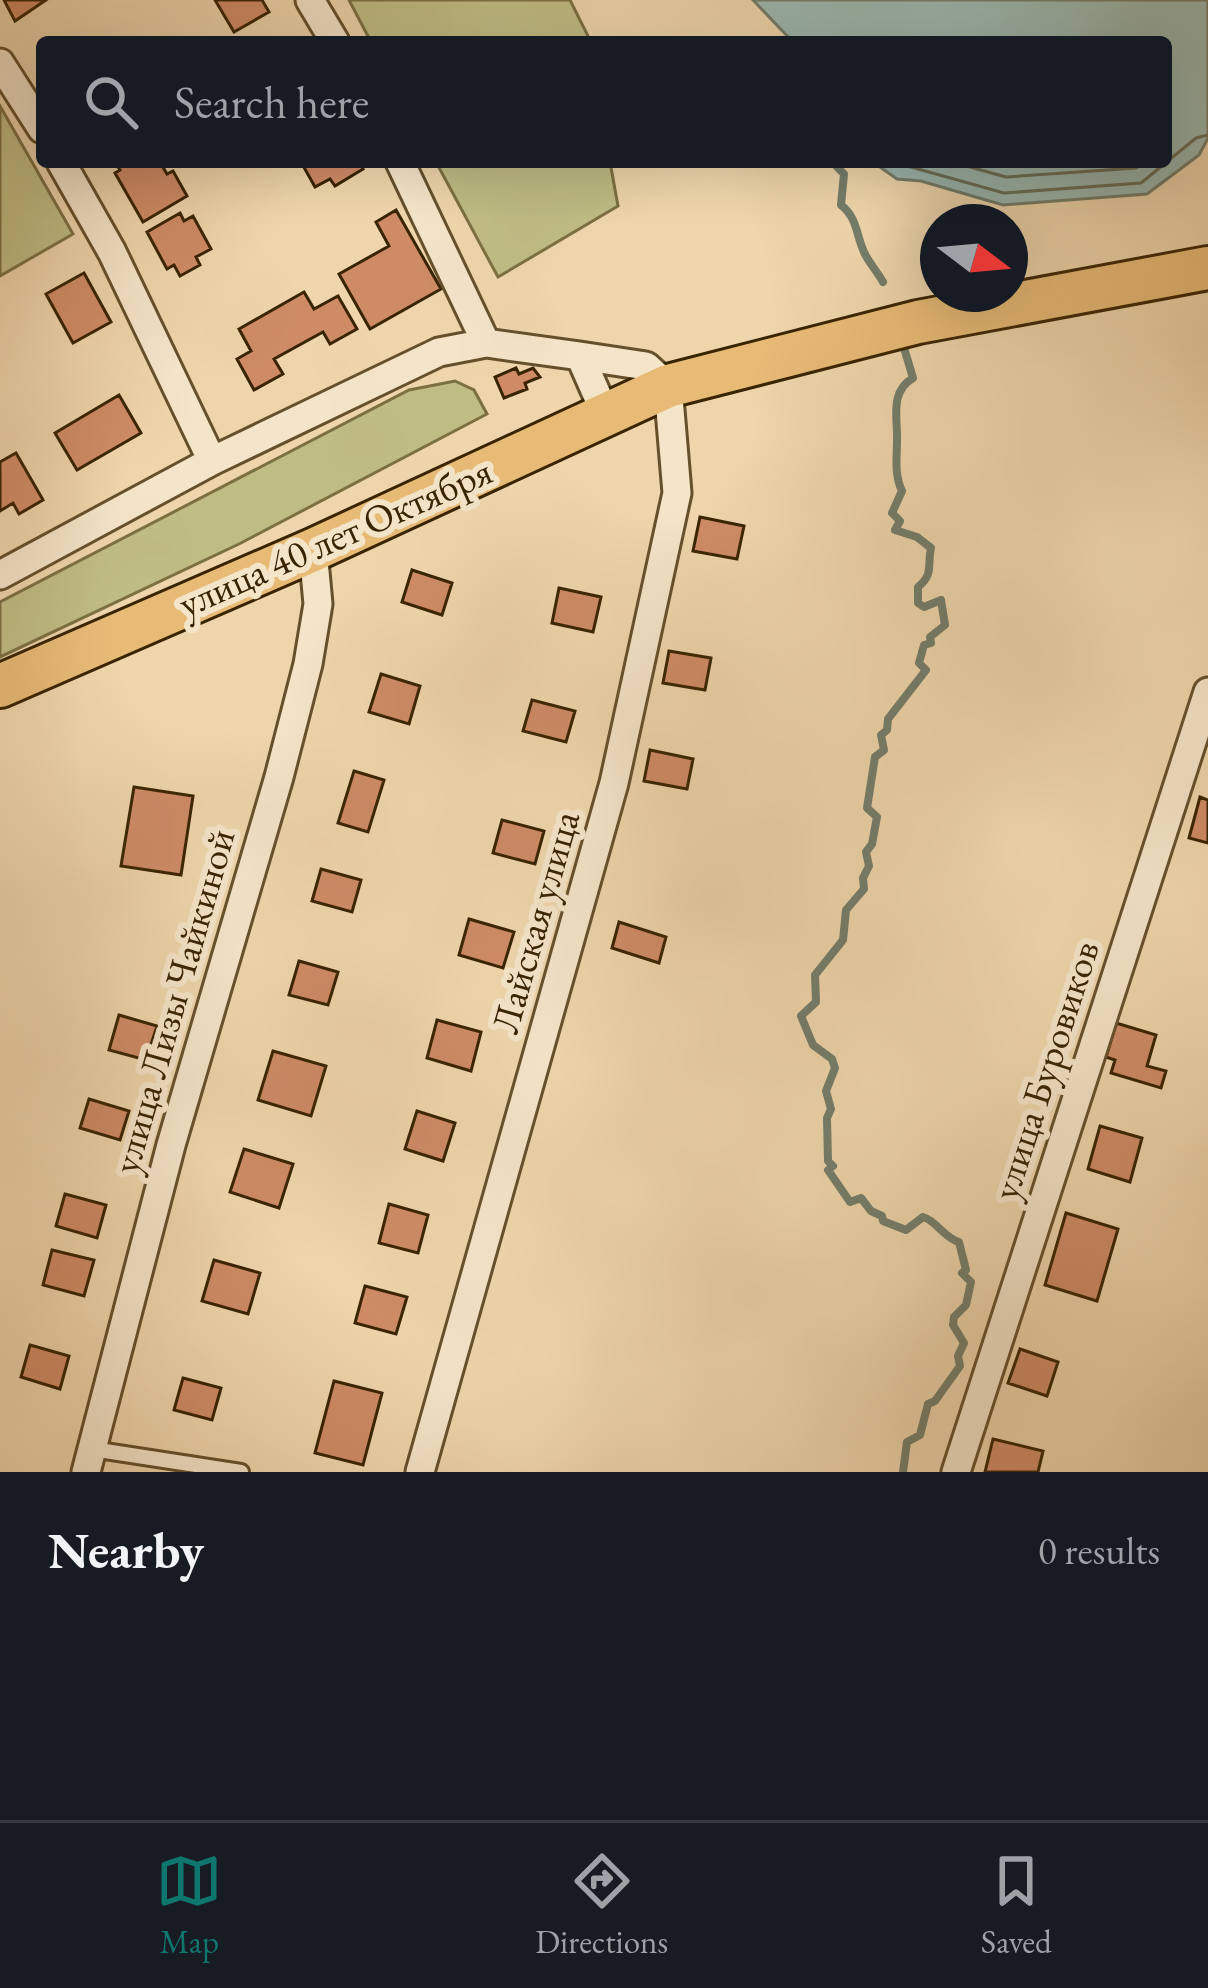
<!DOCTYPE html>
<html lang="en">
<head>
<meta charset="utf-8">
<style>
	body { margin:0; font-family:"EB Garamond",serif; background:#20242c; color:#f1f3f6 }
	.compass { position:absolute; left:920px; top:204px; width:108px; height:108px; border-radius:50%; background:#171b24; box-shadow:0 12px 48px #0002; rotate:106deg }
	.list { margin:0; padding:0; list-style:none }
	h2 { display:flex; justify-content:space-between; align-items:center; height:156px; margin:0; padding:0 48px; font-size:51px }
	h2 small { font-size:39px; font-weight:400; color:#9ea1a6 }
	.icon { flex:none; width:66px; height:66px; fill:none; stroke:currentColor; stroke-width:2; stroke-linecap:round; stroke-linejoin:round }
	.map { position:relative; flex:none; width:1208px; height:1472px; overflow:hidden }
	.search { position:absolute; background:#171b24; box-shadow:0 12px 48px #0002; left:36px; right:36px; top:36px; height:132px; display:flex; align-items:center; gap:30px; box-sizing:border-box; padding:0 42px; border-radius:12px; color:#9ea1a6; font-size:45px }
	.sheet { height:348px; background:#171b24 }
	nav { display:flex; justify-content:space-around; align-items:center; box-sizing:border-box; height:168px; border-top:3px solid #363941; background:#171b24; font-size:33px; color:#9ea1a6 }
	nav a { display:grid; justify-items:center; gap:6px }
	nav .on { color:#0f766e }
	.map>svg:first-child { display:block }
</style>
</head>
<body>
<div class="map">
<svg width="1208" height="1472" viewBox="0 0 1208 1472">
	<rect width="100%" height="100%" fill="#eed5ab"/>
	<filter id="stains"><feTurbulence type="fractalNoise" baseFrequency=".00167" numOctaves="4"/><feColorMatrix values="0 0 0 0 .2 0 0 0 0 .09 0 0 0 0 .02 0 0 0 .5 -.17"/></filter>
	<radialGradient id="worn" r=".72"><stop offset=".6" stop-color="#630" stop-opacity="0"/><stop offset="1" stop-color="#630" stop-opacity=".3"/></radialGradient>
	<!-- green -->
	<path fill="#bfbc84" stroke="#7c7043" stroke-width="3" d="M349,0H570L591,42H371Z
		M0,106L73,234L0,276Z
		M436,162H610L618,206L498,277Z
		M455,381L474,390L487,414L239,544L0,657V602L409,390Z"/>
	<!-- water -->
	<path fill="#9bb8b0" stroke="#747d6a" stroke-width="3" d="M753,0H1208V138L1199,155L1147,194L1003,205L921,181L897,179L873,162H1166V42H793Z"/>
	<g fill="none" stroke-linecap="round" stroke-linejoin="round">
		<!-- shore -->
		<path stroke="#6a6e59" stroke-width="3" d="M893,162L1004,193L1141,183L1196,138L1208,135
			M952,162L1006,177L1136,168L1145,162"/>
		<!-- stream -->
		<path stroke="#747d6a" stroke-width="8" d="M842,162L837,167L844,174L841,205C859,219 856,239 866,256C871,265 878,273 883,282
			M903,1472L907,1442L920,1435L928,1404L935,1401L960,1366L958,1356L964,1343L953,1325L954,1317L966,1305L971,1282L962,1273L966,1270L959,1242C943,1237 937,1221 923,1217L906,1230L883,1221L882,1216L871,1211L861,1198L850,1202L828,1170L833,1166L828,1161L827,1118L831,1109L826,1091L835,1068L832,1059L813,1045L801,1016L816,1002L815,975L843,940L846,910L864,889L863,878L869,866L866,852L872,844L877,817L867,808L875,757L884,750L881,735L887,730L888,719L926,670L919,663L924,645L931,643L930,637L945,625L941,600L924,607L918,603V587C934,574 927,566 931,548L917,537L895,530L900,521L892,513L902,491C894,474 897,458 897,441C898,419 889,392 913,378L905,351"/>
	</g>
	<!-- building -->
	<path fill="#ce8b66" stroke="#392402" stroke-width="3" d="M4,0H46L15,21Z
		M215,0H262L269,12L234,32Z
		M115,162H160L167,174L173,171L187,196L143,222L115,173L120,170Z
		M301,162H359L363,169L335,186L330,179L315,187Z
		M396,210L441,289L370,329L339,274L389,246L376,222Z
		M180,213L184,221L193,216L211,249L196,257L200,265L180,276L174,265L167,269L147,232Z
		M84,273L111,322L73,343L46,294Z
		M304,292L314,309L338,296L357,329L330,344L323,332L274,359L283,374L254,390L237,359L251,351L239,329Z
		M516,368L519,374L533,368L540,377L525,383L527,389L504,398L495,377Z
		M119,395L141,433L77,470L55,433Z
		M16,453L43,500L19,514L13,503L0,511V462Z
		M700,517L744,526L737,559L693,551Z
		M412,570L452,583L442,615L402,602Z
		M559,588L601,597L593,632L552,623Z
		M669,651L711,658L705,690L663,683Z
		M381,674L420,686L409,724L369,712Z
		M532,700L575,711L566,742L523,731Z
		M650,750L693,759L687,789L644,781Z
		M354,771L384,780L368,832L338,823Z
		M134,787L193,796L181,875L121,866Z
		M1200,797L1208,800V843L1189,838Z
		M502,820L544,831L535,864L493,853Z
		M321,869L361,880L352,912L312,901Z
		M469,919L514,932L503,968L459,955Z
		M619,922L666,937L659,963L612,948Z
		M299,961L338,972L328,1005L289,995Z
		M119,1015L157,1026L146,1060L109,1050Z
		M437,1020L481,1032L471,1071L427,1058Z
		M1116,1023L1156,1035L1147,1066L1166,1071L1161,1088L1111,1073L1115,1060L1106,1057Z
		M273,1051L326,1066L311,1116L258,1100Z
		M89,1099L129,1111L120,1140L80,1128Z
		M417,1111L455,1123L443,1161L405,1149Z
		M1100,1126L1142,1138L1130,1182L1088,1169Z
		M244,1149L293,1164L279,1208L230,1192Z
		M65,1194L106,1205L97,1238L56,1226Z
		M389,1204L428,1215L418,1253L379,1243Z
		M1066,1213L1118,1229L1097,1301L1045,1285Z
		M52,1250L94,1260L84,1296L43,1285Z
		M214,1260L260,1273L248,1314L202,1301Z
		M365,1286L407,1297L396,1334L355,1323Z
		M30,1345L69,1356L60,1389L21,1377Z
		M1020,1349L1058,1362L1047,1396L1008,1383Z
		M183,1378L221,1388L212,1420L174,1410Z
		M334,1381L382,1393L363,1465L315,1453Z
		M993,1439L1043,1451L1038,1472H985Z"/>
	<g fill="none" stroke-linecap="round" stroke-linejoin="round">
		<!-- service casing -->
		<g stroke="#66502c" stroke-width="20">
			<path id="service" d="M92,1449L241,1472"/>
		</g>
		<!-- minor casing -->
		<g stroke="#66502c" stroke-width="33">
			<path id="minor" d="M310,0L335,42
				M0,63L42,129
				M61,162L112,252L212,461
				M400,162L486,343
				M580,356L605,413
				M0,575L212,461L439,352L486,343L580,356L646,366L668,386L677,493L614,783L420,1472
				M86,1472L171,1145L279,777L308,664L318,604L313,550
				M956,1472L1208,692"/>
		</g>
		<!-- primary casing -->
		<g stroke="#392402" stroke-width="48">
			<path id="primary" d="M0,686L313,550L668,386L918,322L1208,268"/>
		</g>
		<!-- service -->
		<use href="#service" stroke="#f4e4c8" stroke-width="14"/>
		<!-- minor -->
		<use href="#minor" stroke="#f4e4c8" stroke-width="27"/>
		<!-- primary -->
		<use href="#primary" stroke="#e7ba76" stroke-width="42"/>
	</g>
	<g text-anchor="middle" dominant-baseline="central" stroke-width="12" stroke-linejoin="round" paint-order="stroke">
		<!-- street labels -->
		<g font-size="39" fill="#392402" stroke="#f4e4c8">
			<text transform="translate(335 537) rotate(-24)">улица 40 лет Октября</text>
			<text transform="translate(535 922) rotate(-74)">Лайская улица</text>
			<text transform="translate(173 1001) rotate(-74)">улица Лизы Чайкиной</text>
			<text transform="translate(1045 1070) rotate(-72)">улица Буровиков</text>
		</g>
	</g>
	<rect width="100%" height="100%" filter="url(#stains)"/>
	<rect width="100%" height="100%" fill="url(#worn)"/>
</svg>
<svg class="compass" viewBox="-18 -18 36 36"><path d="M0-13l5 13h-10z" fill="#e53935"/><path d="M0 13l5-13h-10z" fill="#9ea1a6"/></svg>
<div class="search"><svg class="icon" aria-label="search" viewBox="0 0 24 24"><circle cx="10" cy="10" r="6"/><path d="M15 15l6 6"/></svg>Search here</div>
</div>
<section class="sheet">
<h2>Nearby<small>0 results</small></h2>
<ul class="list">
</ul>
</section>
<nav>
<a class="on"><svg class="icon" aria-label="map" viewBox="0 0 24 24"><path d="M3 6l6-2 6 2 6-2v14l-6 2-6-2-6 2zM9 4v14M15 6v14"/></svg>Map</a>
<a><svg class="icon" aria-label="directions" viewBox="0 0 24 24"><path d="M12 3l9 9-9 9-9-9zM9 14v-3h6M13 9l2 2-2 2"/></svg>Directions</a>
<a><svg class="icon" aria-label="saved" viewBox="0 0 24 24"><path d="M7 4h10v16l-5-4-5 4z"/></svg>Saved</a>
</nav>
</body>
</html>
